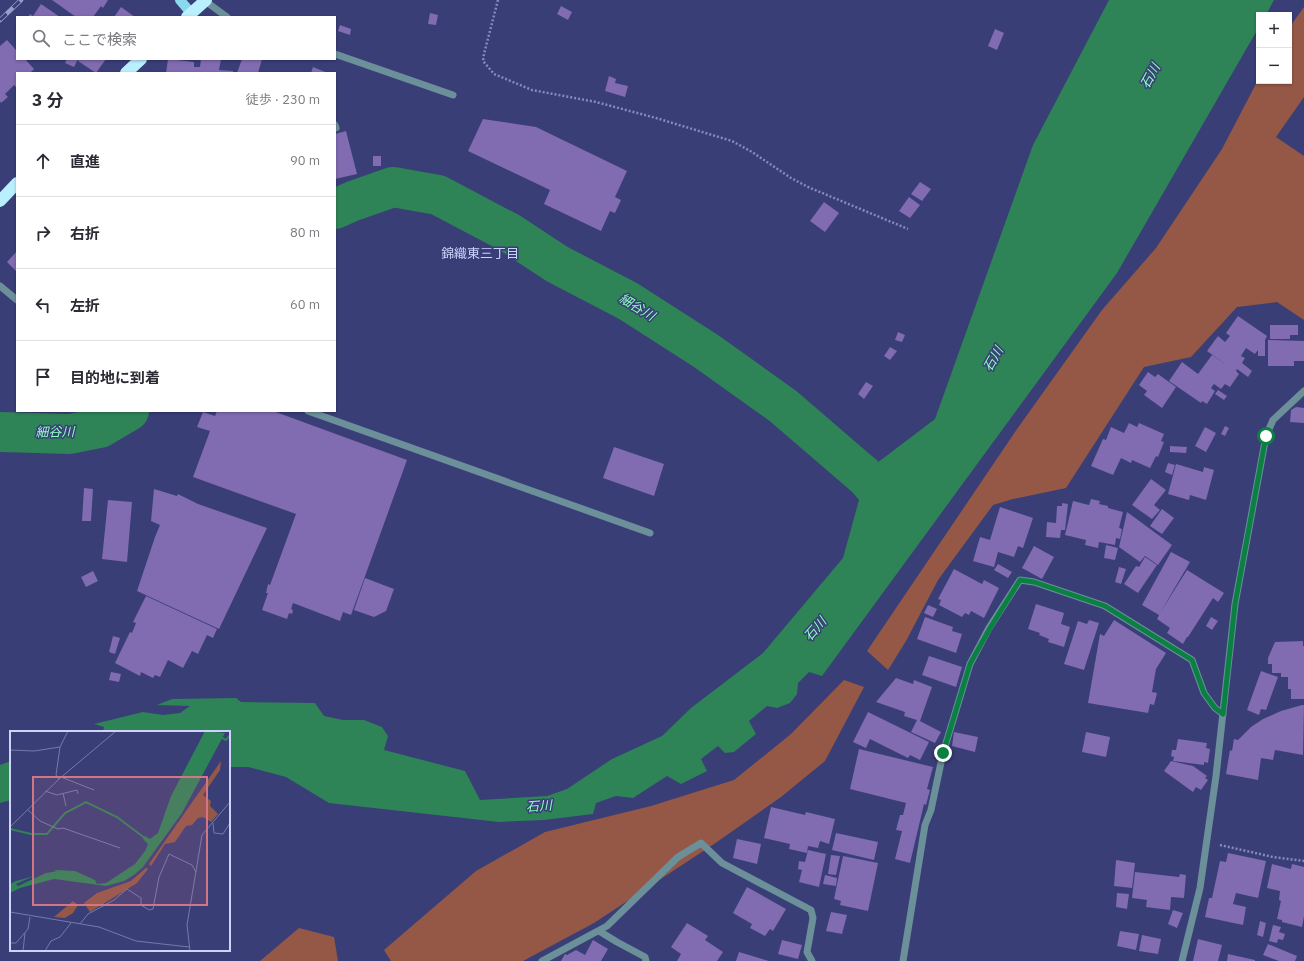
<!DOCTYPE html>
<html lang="ja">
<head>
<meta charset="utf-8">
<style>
	body { margin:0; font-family:"IBM Plex Sans","Noto Sans JP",sans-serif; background:#f7f7f7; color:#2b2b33 }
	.controls { position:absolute; right:12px; top:12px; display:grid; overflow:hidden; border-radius:0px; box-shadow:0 1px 3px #0004 }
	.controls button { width:36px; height:36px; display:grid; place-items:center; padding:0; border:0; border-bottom:1px solid #e1e1e2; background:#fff; color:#2b2b33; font:20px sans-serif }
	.stop { position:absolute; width:12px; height:12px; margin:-9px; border:3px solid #0b8043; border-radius:50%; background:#fff }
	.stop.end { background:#0b8043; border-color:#fff; box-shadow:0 1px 4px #0008 }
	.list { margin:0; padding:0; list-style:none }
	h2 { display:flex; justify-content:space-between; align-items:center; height:52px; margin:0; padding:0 16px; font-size:17px }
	h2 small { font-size:13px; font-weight:400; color:#7c7c81 }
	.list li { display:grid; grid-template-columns:26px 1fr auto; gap:12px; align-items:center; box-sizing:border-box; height:72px; padding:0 16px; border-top:1px solid #e1e1e2 }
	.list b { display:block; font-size:15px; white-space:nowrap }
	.list em { font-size:13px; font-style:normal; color:#7c7c81 }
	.icon { flex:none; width:22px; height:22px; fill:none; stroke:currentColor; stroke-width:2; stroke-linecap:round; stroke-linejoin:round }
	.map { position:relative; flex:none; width:1304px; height:961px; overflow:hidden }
	.search { position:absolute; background:#fff; box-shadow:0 1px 3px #0004; left:16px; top:16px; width:320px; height:44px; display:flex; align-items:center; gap:10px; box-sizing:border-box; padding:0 14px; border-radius:0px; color:#7c7c81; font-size:15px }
	.panel { position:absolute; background:#fff; box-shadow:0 1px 3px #0004; left:16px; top:72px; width:320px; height:340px; border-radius:0px }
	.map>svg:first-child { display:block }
</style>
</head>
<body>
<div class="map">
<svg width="1304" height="961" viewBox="0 0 1304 961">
	<rect width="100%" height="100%" fill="#393e77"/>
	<!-- green -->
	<path fill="#955846" d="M1304,7V97L1276,137L1304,156V320L1277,302L1237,307L1191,357L1144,367L1066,488L1013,499L993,505L938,580L906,641L888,670L867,651L1015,432L1102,310L1156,248L1222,149L1259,78V81H1289V28Z
		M844,680L864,687L825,761L781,797L717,842L594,923L523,961H391L384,950L476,871L545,832L651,806L734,780L791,734Z
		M299,928L334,937L338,961H260Z"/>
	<!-- water -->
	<path fill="#2e8357" d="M1109,0H1274L1266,15H1259V27L1117,273L822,676L809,672L798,683L797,694L790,703L777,708L767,706L749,721L756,734L734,752L725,753L718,746L701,759L707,771L681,784L667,776L633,798L616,796L596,803L593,814L544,820L499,822L329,803L286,777L248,767H229V732H103L104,727L94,724L143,712L163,715L180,713L190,706L157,705L172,699L236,698L241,702L315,703L324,716L343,720H364L382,727L388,736L384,750L465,771L480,800L547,796L567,789L612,759L662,736L691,708L763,653L843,558L859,500L828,463L838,446L877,463L935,419L1033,145Z
		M11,761V800L0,803V765Z"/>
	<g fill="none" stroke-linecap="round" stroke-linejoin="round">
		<!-- river -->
		<path stroke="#2e8357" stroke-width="40" d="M335,209L353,201L393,187L438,195L510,233L557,264L628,301L706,351L783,406L876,486
			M0,432L70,434L100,428L129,411"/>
	</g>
	<!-- building -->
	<path fill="#816bb1" d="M52,0H108L103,8L101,6L93,17H76Z
		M41,4L60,17H28L30,14L33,16Z
		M561,6L572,12L568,20L557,14Z
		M121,7L135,17H114Z
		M430,13L438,15L436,25L428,24Z
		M340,25L351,29L350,35L338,31Z
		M995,29L1004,33L997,50L988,46Z
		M7,40L17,51V59H25L34,69L30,73H17V88L14,85L5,94L8,97L1,103L0,101V46Z
		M67,59H78L74,67L65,63Z
		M79,59H106L96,73L78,61Z
		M168,59L194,62V67H200L201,59H221L219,70L233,71V73H166Z
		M242,59H262L258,73H237Z
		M313,67L328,73H311Z
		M609,76L616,79L615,83L628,86L625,97L605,91Z
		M483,119L536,127L627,171L615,197L621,200L615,213L610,211L601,231L544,204L550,190L468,151Z
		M346,131L357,174L335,179V134Z
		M373,156H381V166H373Z
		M920,182L931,189L922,201L911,194Z
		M909,197L920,205L910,218L899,211Z
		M824,202L839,213L825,232L810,221Z
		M17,251V272L7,262Z
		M1238,316L1267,336L1265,340V356H1258V350L1255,354L1246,348L1241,356L1245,358L1242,363L1252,371L1248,377L1237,369L1236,371L1239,374L1230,387L1225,384L1221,389L1214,384L1211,388L1215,391L1207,404L1202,401L1201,403L1169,381L1182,362L1198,374L1212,355L1228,366L1207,351L1218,336L1225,342L1230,336L1226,333Z
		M1270,325H1298V335H1290V339H1270Z
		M898,332L905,335L902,342L895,340Z
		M1268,340L1304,341V361H1294V366H1268Z
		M890,347L897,351L890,360L884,356Z
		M1148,372L1155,377L1158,374L1176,387L1162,408L1144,395L1147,391L1139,385Z
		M866,382L873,386L864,399L858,394Z
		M1218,390L1227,396L1224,400L1215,394Z
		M1296,407L1304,408V423L1290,422L1291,410Z
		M217,411H273L407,460L351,615L343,612L340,621L293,603L291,609L293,610L292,614L289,613L287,619L262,610L268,593H266L268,584L270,585L296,514L193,477L210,431L197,427L203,412L215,416Z
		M1129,423L1137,427L1139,423L1164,434L1161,441L1164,442L1158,457L1156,456L1150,468L1132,460L1131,463L1121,458L1113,475L1091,466L1103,439L1106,440L1111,427L1124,433Z
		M1225,426L1229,428L1225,436L1221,434Z
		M1205,427L1216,433L1206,452L1195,446Z
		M1170,446L1187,447L1186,453L1170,452Z
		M614,447L664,464L654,496L603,478Z
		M1168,463L1175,465L1172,475L1165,472Z
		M1176,464L1203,472L1204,467L1214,470L1206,500L1190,495L1189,500L1168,494Z
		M1151,479L1166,490L1154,505L1160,510L1152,519L1132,505Z
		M84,488L93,489L91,521H82Z
		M154,489L177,496L178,494L198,504L267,528L219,629L137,591L155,537L160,525L151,521Z
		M1091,499L1100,501L1099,504L1108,506V508L1123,512L1119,528L1122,529L1120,539L1116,538L1115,545L1099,542L1098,548L1085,545L1086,540L1065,535L1073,501L1089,505Z
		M108,500L132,502L127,562L102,559Z
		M1062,503L1068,504L1065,530H1061L1060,538L1046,537L1047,522L1056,523L1057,506H1062Z
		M1000,507L1033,518L1023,548L1018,546L1014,557L998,552L994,567L973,561L980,537L990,540Z
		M1162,509L1174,518L1162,534L1150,526Z
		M1127,512L1172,545L1158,565L1145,556L1140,562L1119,547Z
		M1106,545L1118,548L1115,560L1104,558Z
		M1034,546L1054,557L1042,579L1022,568Z
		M1171,552L1190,562L1160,613L1187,570L1224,593L1218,602L1213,598L1188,637H1187L1183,644L1167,633L1170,628L1157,619L1159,615L1142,605Z
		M1145,557L1157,565L1138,593L1124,584L1136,566L1139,567Z
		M998,564L1012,572L1008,578L994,570Z
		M1119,567L1126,569L1121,584L1115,582Z
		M954,569L982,584L984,580L999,588L984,618L971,611L969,615L965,613L962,617L939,605L941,600L938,599Z
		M93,571L98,581L86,587L81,577Z
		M365,578L394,589L386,611L374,617L354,610Z
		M146,596L217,629L213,638L207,635L198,654L192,651L183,668L168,660L160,677L155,675L153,678L141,672L140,676L115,663L130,632L132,633L136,623L133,622Z
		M1036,604L1064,613L1061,624L1070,627L1064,647L1048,642L1049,639L1039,635L1040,633L1028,629Z
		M928,605L937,609L933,617L924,613Z
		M925,617L953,627L952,631L962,634L956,653L917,639Z
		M1211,617L1218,621L1212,630L1206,626Z
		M1089,620L1099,623L1084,670L1064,664L1078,621L1087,624Z
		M1114,620L1166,653L1156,669L1152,692L1157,693L1154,705L1150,704L1148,713L1088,703L1100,634L1104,636Z
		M113,636L120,638L115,654L109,652Z
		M1303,641V646H1304V699H1291V689H1288V677H1281V673H1272V664H1268V658L1275,642Z
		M929,656L962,667L956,687L922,675Z
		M1261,671L1278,677L1266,710L1261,709L1259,715L1247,710Z
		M111,672L121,674L119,682L109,680Z
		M896,678L913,684L914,680L932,687L920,721L941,732L935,743L911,732L917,720L904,716L905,712L876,702Z
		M1302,705H1304L1303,755L1275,750L1273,760L1261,758L1258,780L1226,774L1230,750L1232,751L1234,739L1238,740L1251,727L1263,719L1281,711Z
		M868,712L929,742L920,760L910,755L908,758L870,739L866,748L853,742Z
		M954,732L978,737L975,752L952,746Z
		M1086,732L1110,737L1106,757L1082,752Z
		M1178,739L1207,743L1206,748L1210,749L1208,763L1204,762V765L1173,761L1174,757L1171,756L1172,750H1176Z
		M859,749L933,767L927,789L930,790L926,805L924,804L910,863L895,859L902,831L896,830L900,815H903L906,803L850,789Z
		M1171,761L1193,766L1207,776L1205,778L1208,780L1201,790L1196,787L1193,792L1164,771Z
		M771,807L805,815L806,812L835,819L829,844L820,841L818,848L808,846L807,853L789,849L790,844L764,838Z
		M836,833L878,842L874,860L832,850Z
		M737,839L761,844L757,864L733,858Z
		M808,850L826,854L819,887L799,882L802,870L798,869L799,861L805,862Z
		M1228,853L1266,861L1258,898L1236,893L1233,904L1246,907L1243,925L1205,917L1209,898H1212L1220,861L1226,862Z
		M831,855L840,856L836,875L828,874Z
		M843,856L878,863L868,911L840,905L841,901L834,899Z
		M1116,860L1135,863L1132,888L1114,886Z
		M1272,864L1291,869L1292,864L1304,867V916L1302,927L1282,922V920L1277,919L1281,901L1279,900L1280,891L1267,888Z
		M1135,872L1179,877L1180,874L1186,875L1184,898L1171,897L1170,910L1146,907L1147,900L1132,898Z
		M825,875L837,878L836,886L823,884Z
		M747,887L786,909L773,931L770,929L765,936L750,928L752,924L733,913Z
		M1117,893L1129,894L1127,909L1116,907Z
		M1173,910L1183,913L1177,928L1168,924Z
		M831,912L847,915L842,934L826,931Z
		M1260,921L1266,923L1263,937L1257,935Z
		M687,923L708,936L705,940L723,952L717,961H677L681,954L671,947Z
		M1273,925L1281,927L1279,932L1285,934L1283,940L1278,939L1277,943L1269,941Z
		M1120,931L1139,934L1136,950L1117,946Z
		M1142,935L1161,939L1158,954L1139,951Z
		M1198,939L1222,945L1218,961H1193Z
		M593,940L608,949L601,961H561L565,954L567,955L576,950L585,955Z
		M782,940L802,945L798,959L778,954Z
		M1268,944L1297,956L1295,961H1279L1263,955Z
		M739,952L769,961H736Z
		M1228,954L1255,960V961H1227Z"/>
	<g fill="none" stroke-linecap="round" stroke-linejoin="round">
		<!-- path -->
		<path stroke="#868bb9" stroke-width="2.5" stroke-dasharray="2 2" stroke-linecap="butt" d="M498,0L484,54L483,61L494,74L532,90L596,102L656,118L732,141L752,152L791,178L808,187L908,229
			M1220,845L1273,857L1304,861"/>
		<!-- minor -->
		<path stroke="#6b909a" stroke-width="7" d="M205,1L227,17
			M335,54L453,95
			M335,125L336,128
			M0,286L17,300
			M308,411L650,533
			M599,931L617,942L645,957L646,961
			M542,961L607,926L678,857L701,843L722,863L811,910L813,918L807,952L812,961
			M903,961L925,825L931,810L943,753L970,664L989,628L1020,580L1034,582L1105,606L1192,660L1204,693L1215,708L1223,714
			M1182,961L1200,888L1216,776L1235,604L1266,436L1273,420L1304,391"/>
		<!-- major -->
		<path stroke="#8bd8ee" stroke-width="10" d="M180,0L191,13"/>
		<!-- highway -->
		<path stroke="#baeffe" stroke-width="12" d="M187,17L206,0
			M126,73L141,59
			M0,201L17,183"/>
		<!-- rail casing -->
		<g stroke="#979cc8" stroke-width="4.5">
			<path id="rail" d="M0,20L21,0"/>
		</g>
		<!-- rail -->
		<use href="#rail" stroke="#393e77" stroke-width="3" stroke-dasharray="9" stroke-linecap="butt"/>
	</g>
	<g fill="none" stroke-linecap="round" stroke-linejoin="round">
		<!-- route -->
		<path stroke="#0b8043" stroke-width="5" d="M943,753L970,664L990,628L1020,580L1034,582L1105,606L1192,660L1204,693L1215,708L1223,714L1235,604L1266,436"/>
	</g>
	<g text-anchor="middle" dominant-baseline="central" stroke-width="3" stroke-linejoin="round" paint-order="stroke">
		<!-- water labels -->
		<g font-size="13" font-style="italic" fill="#8effbf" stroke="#393e77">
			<text transform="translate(1150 76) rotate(-61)">石川</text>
			<text transform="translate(637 307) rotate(31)">細谷川</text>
			<text transform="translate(993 359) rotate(-60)">石川</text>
			<text transform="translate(55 432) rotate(-1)">細谷川</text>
			<text transform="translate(815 629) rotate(-49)">石川</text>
			<text transform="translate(539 806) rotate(-4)">石川</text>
		</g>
		<!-- neighbourhood labels -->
		<g font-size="13" fill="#cbd3fc" stroke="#393e77">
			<text x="480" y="253">錦織東三丁目</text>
		</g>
	</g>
	<!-- overview -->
	<g transform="translate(10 731)">
		<rect width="220" height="220" fill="#393e77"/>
		<path d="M211,30L210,39L193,64L201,70L200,75L208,83L201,91L193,86L188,87L182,94L176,95L165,111L155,113L141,135L139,133ZM136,137L138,138L127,152L80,181L74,172L87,162L121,150ZM63,170L68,174L63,182L55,187L44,186Z" fill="#955846"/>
		<path d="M195,0L215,2L172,82L133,136L124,144L114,150L96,155L44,148L10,157L0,162V153L6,150L24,145L6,153L8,155L36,142L48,140H44L46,139L65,140L85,149L87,153L96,152L125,133L135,120L138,113L133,108L135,105L140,108L148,102L161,65Z" fill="#2e8357"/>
		<path fill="none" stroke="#2e8357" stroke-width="2" d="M210,6L216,9L220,4M0,98L21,103H37L55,82L76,71L107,86L140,111"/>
		<path fill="none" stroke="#757aaa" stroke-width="1" d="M50,16L58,0M0,19L24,20L50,16L46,44L49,48M51,46L84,59M35,60L47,64L67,59L68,63M53,62L56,75M18,79L30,90L48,98L53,97L110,117M203,92L204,102L213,103L220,92M0,96L49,48L106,0M0,181L89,196L126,210L179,216M70,193L78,183L104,169L117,158L131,167V174L139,179L143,178L149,146L159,123L182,134L186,141M0,212H6L18,198L20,186M13,220L15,202M35,220L41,210L50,206L61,192M180,220L177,194L192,104L220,71"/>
		<path fill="#d27585" fill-opacity="0.15" stroke="#d27585" stroke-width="2" d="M23,46H197V174H23Z"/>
		<rect width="220" height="220" fill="none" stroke="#ced4f7" stroke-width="2"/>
	</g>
</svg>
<div class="controls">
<button>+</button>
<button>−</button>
</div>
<div class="stop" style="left:1266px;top:436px"></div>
<div class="stop end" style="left:943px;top:753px"></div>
<div class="search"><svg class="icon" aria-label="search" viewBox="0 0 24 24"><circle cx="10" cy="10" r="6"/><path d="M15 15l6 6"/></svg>ここで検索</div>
<section class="panel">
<h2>3 分<small>徒歩 · 230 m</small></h2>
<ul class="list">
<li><svg class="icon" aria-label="ahead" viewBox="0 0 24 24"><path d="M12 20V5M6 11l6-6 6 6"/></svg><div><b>直進</b></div><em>90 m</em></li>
<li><svg class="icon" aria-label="right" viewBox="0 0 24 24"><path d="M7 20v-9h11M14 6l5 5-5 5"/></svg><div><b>右折</b></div><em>80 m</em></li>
<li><svg class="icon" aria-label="left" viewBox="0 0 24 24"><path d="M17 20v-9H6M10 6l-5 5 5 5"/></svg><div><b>左折</b></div><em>60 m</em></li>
<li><svg class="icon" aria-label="arrive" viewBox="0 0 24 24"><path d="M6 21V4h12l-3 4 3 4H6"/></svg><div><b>目的地に到着</b></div></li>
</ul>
</section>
</div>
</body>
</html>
